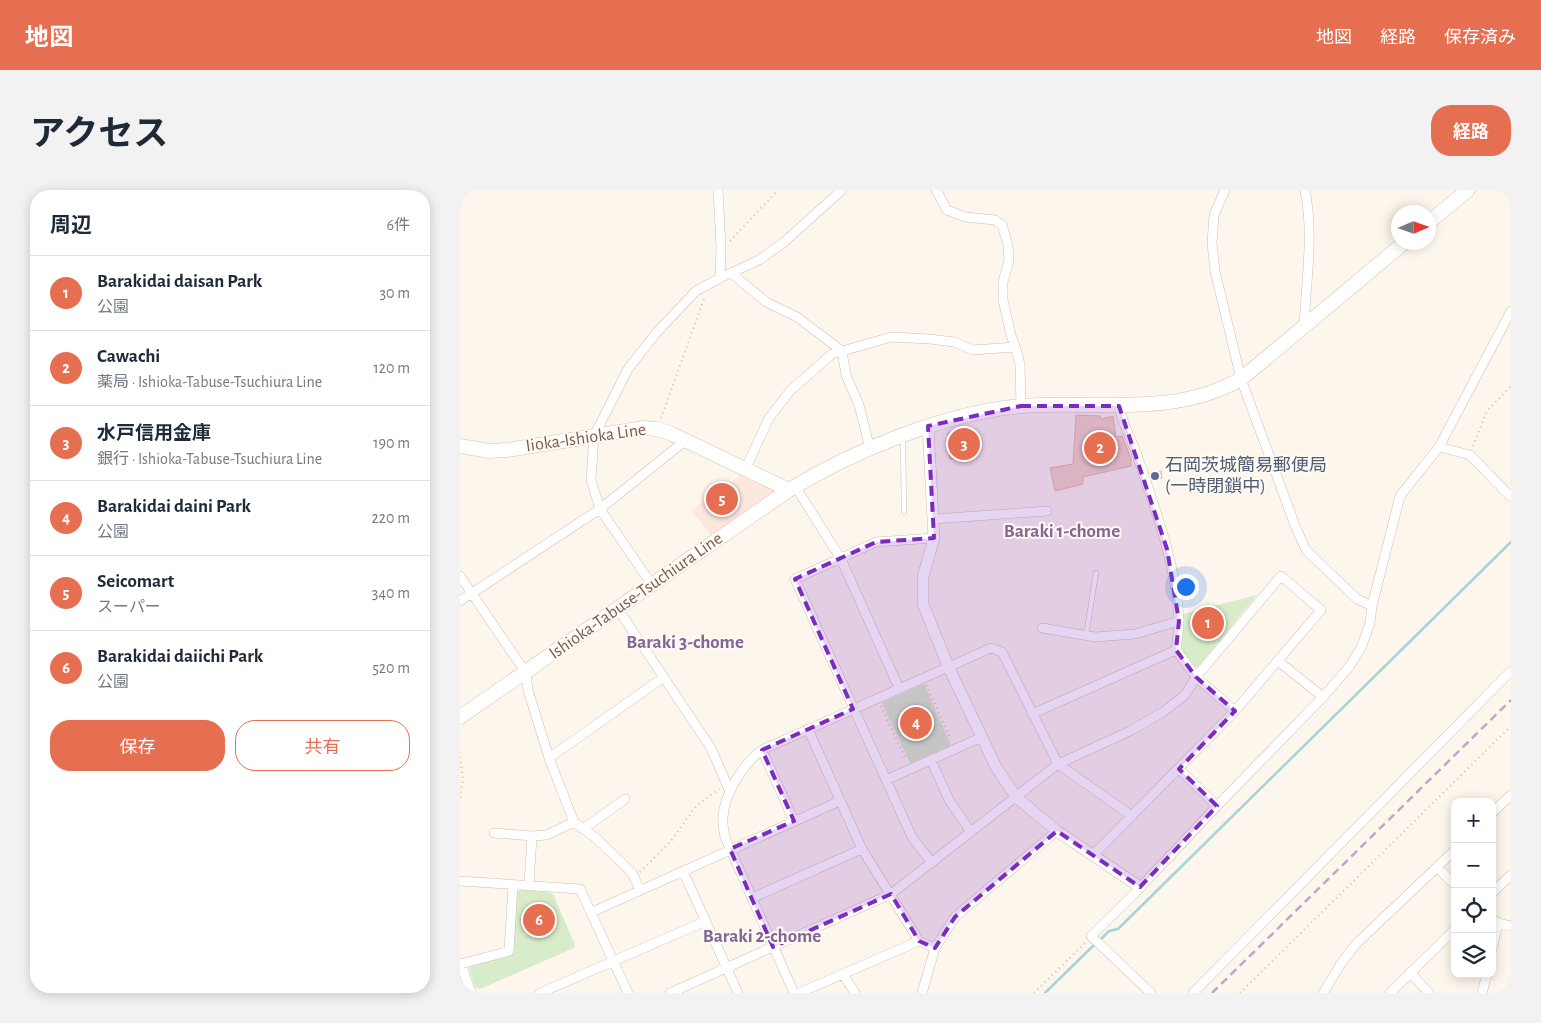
<!DOCTYPE html>
<html lang="ja">
<head>
<meta charset="utf-8">
<style>
	body { margin:0; font-family:"Alegreya Sans","Noto Sans JP",sans-serif; background:#f2f2f3; color:#1f2937 }
	.controls { position:absolute; right:15px; bottom:15px; display:grid; overflow:hidden; border-radius:10px; box-shadow:0 2px 12px #0003 }
	.controls button { width:45px; height:45px; display:grid; place-items:center; padding:0; border:0; border-bottom:1px solid #e0e1e3; background:#fff; color:#1f2937; font:25px sans-serif }
	.compass { position:absolute; left:931px; top:15px; width:45px; height:45px; border-radius:50%; background:#fff; box-shadow:0 2px 12px #0003; rotate:88deg }
	.you { position:absolute; left:725px; top:396px; width:18px; height:18px; margin:-12px; border:4px solid #fff; border-radius:50%; background:#1a73e8; box-shadow:0 0 0 8px #1a73e833 }
	.badge { display:grid; place-items:center; width:32px; height:32px; border-radius:50%; background:#e76f51; color:#fff; font-size:16px; font-weight:700 }
	.pin { position:absolute; translate:-50% -50%; border:2px solid #fff; box-shadow:0 1px 5px #0006 }
	.list { margin:0; padding:0; list-style:none }
	h2 { display:flex; justify-content:space-between; align-items:center; height:65px; margin:0; padding:0 20px; font-size:21px }
	h2 small { font-size:16px; font-weight:400; color:#747a83 }
	.list li { display:grid; grid-template-columns:32px 1fr auto; gap:15px; align-items:center; box-sizing:border-box; height:75px; padding:0 20px; border-top:1px solid #e0e1e3 }
	.list b { display:block; font-size:19px; white-space:nowrap }
	.list p { margin:0; font-size:16px; white-space:nowrap; color:#747a83 }
	.list em { font-size:16px; font-style:normal; color:#747a83 }
	.actions { display:flex; gap:10px; padding:15px 20px }
	.actions a { flex:1; padding:11px 0; border:1px solid #e76f51; border-radius:20px; text-align:center; font-size:18px; color:#e76f51 }
	.actions .main { background:#e76f51; color:#fff }
	.icon { flex:none; width:28px; height:28px; fill:none; stroke:currentColor; stroke-width:2; stroke-linecap:round; stroke-linejoin:round }
	.map { position:relative; flex:none; width:1051px; height:803px; overflow:hidden; border-radius:20px }
	header { display:flex; align-items:center; gap:30px; box-sizing:border-box; height:70px; padding:0 25px; background:#e76f51; color:#fff }
	header strong { font-size:24px }
	nav { display:flex; gap:28px; margin-inline-start:auto; font-size:18px }
	.intro { display:flex; align-items:center; justify-content:space-between; box-sizing:border-box; height:120px; padding:0 30px }
	h1 { margin:0; font-size:35px }
	.button { padding:12px 22px; border-radius:20px; background:#e76f51; color:#fff; font-size:18px; font-weight:700 }
	main { display:flex; gap:30px; padding:0 30px }
	aside { flex:1; background:#fff; border-radius:20px; box-shadow:0 2px 12px #0003 }
	.map>svg:first-child { display:block }
</style>
</head>
<body>
<header>
<strong>地図</strong>
<nav><a>地図</a><a>経路</a><a>保存済み</a></nav>
</header>
<div class="intro"><h1>アクセス</h1><a class="button">経路</a></div>
<main>
<aside>
<h2>周辺<small>6件</small></h2>
<ul class="list">
<li><span class="badge">1</span><div><b>Barakidai daisan Park</b><p>公園</p></div><em>30 m</em></li>
<li><span class="badge">2</span><div><b>Cawachi</b><p>薬局 · Ishioka-Tabuse-Tsuchiura Line</p></div><em>120 m</em></li>
<li><span class="badge">3</span><div><b>水戸信用金庫</b><p>銀行 · Ishioka-Tabuse-Tsuchiura Line</p></div><em>190 m</em></li>
<li><span class="badge">4</span><div><b>Barakidai daini Park</b><p>公園</p></div><em>220 m</em></li>
<li><span class="badge">5</span><div><b>Seicomart</b><p>スーパー</p></div><em>340 m</em></li>
<li><span class="badge">6</span><div><b>Barakidai daiichi Park</b><p>公園</p></div><em>520 m</em></li>
</ul>
<div class="actions"><a class="main">保存</a><a>共有</a></div>
</aside>
<div class="map">
<svg width="1051" height="803" viewBox="0 0 1051 803">
	<rect width="100%" height="100%" fill="#fdf6ec"/>
	<!-- commercial -->
	<path fill="#fde8e0" d="M281,285H284L315,300V303L253,347L231,321Z"/>
	<!-- green -->
	<path fill="#d8ecc9" d="M797,405L738,477H734L720,459L722,424Z
		M464,494L490,553V556L450,573L422,513Z
		M60,700L89,702L93,704L115,755L114,758L20,799L15,797L9,779L11,776L53,763L57,703Z"/>
	<g fill="none" stroke-linecap="round" stroke-linejoin="round">
		<!-- stream -->
		<path stroke="#a5d3da" stroke-width="2.5" d="M640,750L649,741L658,739L1051,352
			M585,803L636,753"/>
	</g>
	<!-- building -->
	<path fill="#f3d5c3" stroke="#e6bba3" d="M616,225L640,226L641,229L653,226L656,247L662,246L671,269V276L623,287V294L595,301L590,278L613,274Z
		M516,242L517,267L490,269L488,243Z
		M701,281L702,288L692,291L690,283Z
		M268,296L276,309L257,323L248,310Z"/>
	<g fill="none" stroke-linecap="round" stroke-linejoin="round">
		<!-- service casing -->
		<g stroke="#d1beb0" stroke-width="5.5">
			<path id="service" d="M443,248L444,322
				M626,446L636,383"/>
		</g>
		<!-- minor casing -->
		<g stroke="#d1beb0" stroke-width="10">
			<path id="minor" d="M258,0L261,57L260,88
				M476,0L487,20L505,27L535,30L542,35L548,55L549,70L543,92V110L551,145L557,162L560,175L561,216
				M765,0L754,25L752,53L755,81L781,189L836,338L846,360L897,409L912,416
				M271,83L306,112L337,127L382,161L386,185L399,215L410,259
				M844,137C846,92 854,45 845,0
				M659,216C662,232 670,247 676,262C694,316 716,372 719,430C719,440 717,450 716,460L736,487L775,521
				M979,257L1010,265L1051,307
				M285,280L309,228L331,200L372,164L431,147L470,149L494,152L513,160L555,157
				M335,296L381,369L439,498
				M474,329L587,321
				M0,386L66,483L68,500L89,568L114,632L136,648L172,683L180,700
				M192,395L140,319L131,290L134,246L168,179L197,142L236,101L260,88L299,70L323,53L382,0
				M0,411L140,319L226,250
				M158,419L251,558L270,602
				M582,438L635,447L675,444L719,431
				M818,471L863,507
				M572,524L716,460
				M348,539L402,659L459,751L475,758
				M302,560L334,631
				M89,568L204,487
				M471,570L489,610L511,642
				M719,579L757,616
				M426,590L522,547
				M1032,623L1051,605
				M123,639L165,609
				M34,643L72,646
				M472,673L452,647L335,389L416,352L474,348
				M977,677L995,695
				M223,681L278,803
				M0,691L120,699L168,803
				M69,695L72,646L87,645L114,632
				M1032,703L1051,685
				M292,708L402,659
				M132,722L380,611
				M1032,729L1038,733L1051,736
				M1032,759L1038,733
				M950,782L969,803
				M383,784L395,803
				M11,803L1,774L49,761L53,695
				M80,803L246,731
				M210,803L431,704L598,574L670,541L703,522L725,505L736,487L821,386L861,420L775,521L633,665
				M334,803L265,647C264,640 262,634 263,627C264,604 284,573 302,560L531,458L542,462L598,574L672,626
				M339,803L459,751
				M462,803L475,758L495,727L597,641
				M691,803L631,746L676,702L757,616L863,507L889,477L901,458L910,433L912,416L940,306L979,257L1051,121
				M733,803L1051,481
				M863,803L882,772L896,754L995,660
				M930,803L995,739
				M1022,803L1027,784"/>
		</g>
		<!-- tertiary casing -->
		<g stroke="#d1beb0" stroke-width="12">
			<path id="tertiary" d="M468,236L474,348L463,387V414L488,476L536,577L556,607L597,641L680,697"/>
		</g>
		<!-- secondary casing -->
		<g stroke="#d6c0b0" stroke-width="15">
			<path id="secondary" d="M968,33L1008,0
				M0,256L29,261L47,260L184,238L197,239L212,244L329,300
				M0,527L329,300C393,261 487,222 562,216C637,210 712,228 781,189L945,52"/>
		</g>
		<!-- path -->
		<path stroke="#d9b8a5" stroke-width="2" stroke-dasharray="1 4" stroke-linecap="butt" d="M270,51L318,0
			M201,228L244,109L242,107
			M1013,256L1027,221L1051,196
			M466,495L491,550
			M421,516L446,570
			M0,567L3,589L0,608
			M180,682L211,651L236,616L259,599
			M574,803L626,752
			M780,803L1051,536"/>
		<!-- service -->
		<use href="#service" stroke="#fff" stroke-width="4.5"/>
		<!-- minor -->
		<use href="#minor" stroke="#fff" stroke-width="9"/>
		<!-- tertiary -->
		<use href="#tertiary" stroke="#fff" stroke-width="11"/>
		<!-- secondary -->
		<use href="#secondary" stroke="#fff" stroke-width="14"/>
		<!-- rail -->
		<path stroke="#b9a8c9" stroke-width="2.5" stroke-dasharray="8 5" stroke-linecap="butt" d="M752,803L1051,510"/>
	</g>
	<!-- marked area -->
	<path fill="#7b2cbf" fill-opacity="0.2" stroke="#7b2cbf" stroke-width="4" stroke-dasharray="10 6" stroke-linejoin="round" d="M561,216H659L707,359L719,431L716,460L736,487L775,521L719,579L757,616L680,697L597,641L495,727L475,758L459,751L431,704L313,757L270,659L334,631L302,560L393,519L335,389L416,352L474,348L468,236Z"/>
	<!-- markers -->
	<circle fill="#5c6f8a" stroke="#fffaf3" stroke-width="2" cx="695" cy="286" r="5"/>
	<g text-anchor="middle" dominant-baseline="central" stroke-width="4" stroke-linejoin="round" paint-order="stroke">
		<!-- street labels -->
		<g font-size="18" fill="#7a5c4d" stroke="#fffaf3">
			<text transform="translate(126 248) rotate(-8)">Iioka-Ishioka Line</text>
			<text transform="translate(176 406) rotate(-35)">Ishioka-Tabuse-Tsuchiura Line</text>
		</g>
		<!-- service labels -->
		<g font-size="18" fill="#4e5e75" stroke="#fffaf3" text-anchor="start">
			<text x="705" y="276">石岡茨城簡易郵便局<tspan x="705" dy="21">(一時閉鎖中)</tspan></text>
		</g>
		<!-- neighbourhood labels -->
		<g font-size="19" font-weight="bold" fill="#846695" stroke="#fffaf3">
			<text x="602" y="341">Baraki 1-chome</text>
			<text x="225" y="452">Baraki 3-chome</text>
			<text x="302" y="746">Baraki 2-chome</text>
		</g>
	</g>
</svg>
<div class="controls">
<button>+</button>
<button>−</button>
<button><svg class="icon" aria-label="locate" viewBox="0 0 24 24"><circle cx="12" cy="12" r="6"/><path d="M12 2v4M12 18v4M2 12h4M18 12h4"/></svg></button>
<button><svg class="icon" aria-label="layers" viewBox="0 0 24 24"><path d="M12 4l9 5-9 5-9-5zM3 14l9 5 9-5"/></svg></button>
</div>
<svg class="compass" viewBox="-18 -18 36 36"><path d="M0-13l5 13h-10z" fill="#e53935"/><path d="M0 13l5-13h-10z" fill="#747a83"/></svg>
<div class="you"></div>
<div class="pin badge" style="left:748px;top:433px">1</div>
<div class="pin badge" style="left:640px;top:258px">2</div>
<div class="pin badge" style="left:504px;top:254px">3</div>
<div class="pin badge" style="left:456px;top:533px">4</div>
<div class="pin badge" style="left:262px;top:309px">5</div>
<div class="pin badge" style="left:79px;top:730px">6</div>
</div>
</main>
</body>
</html>
